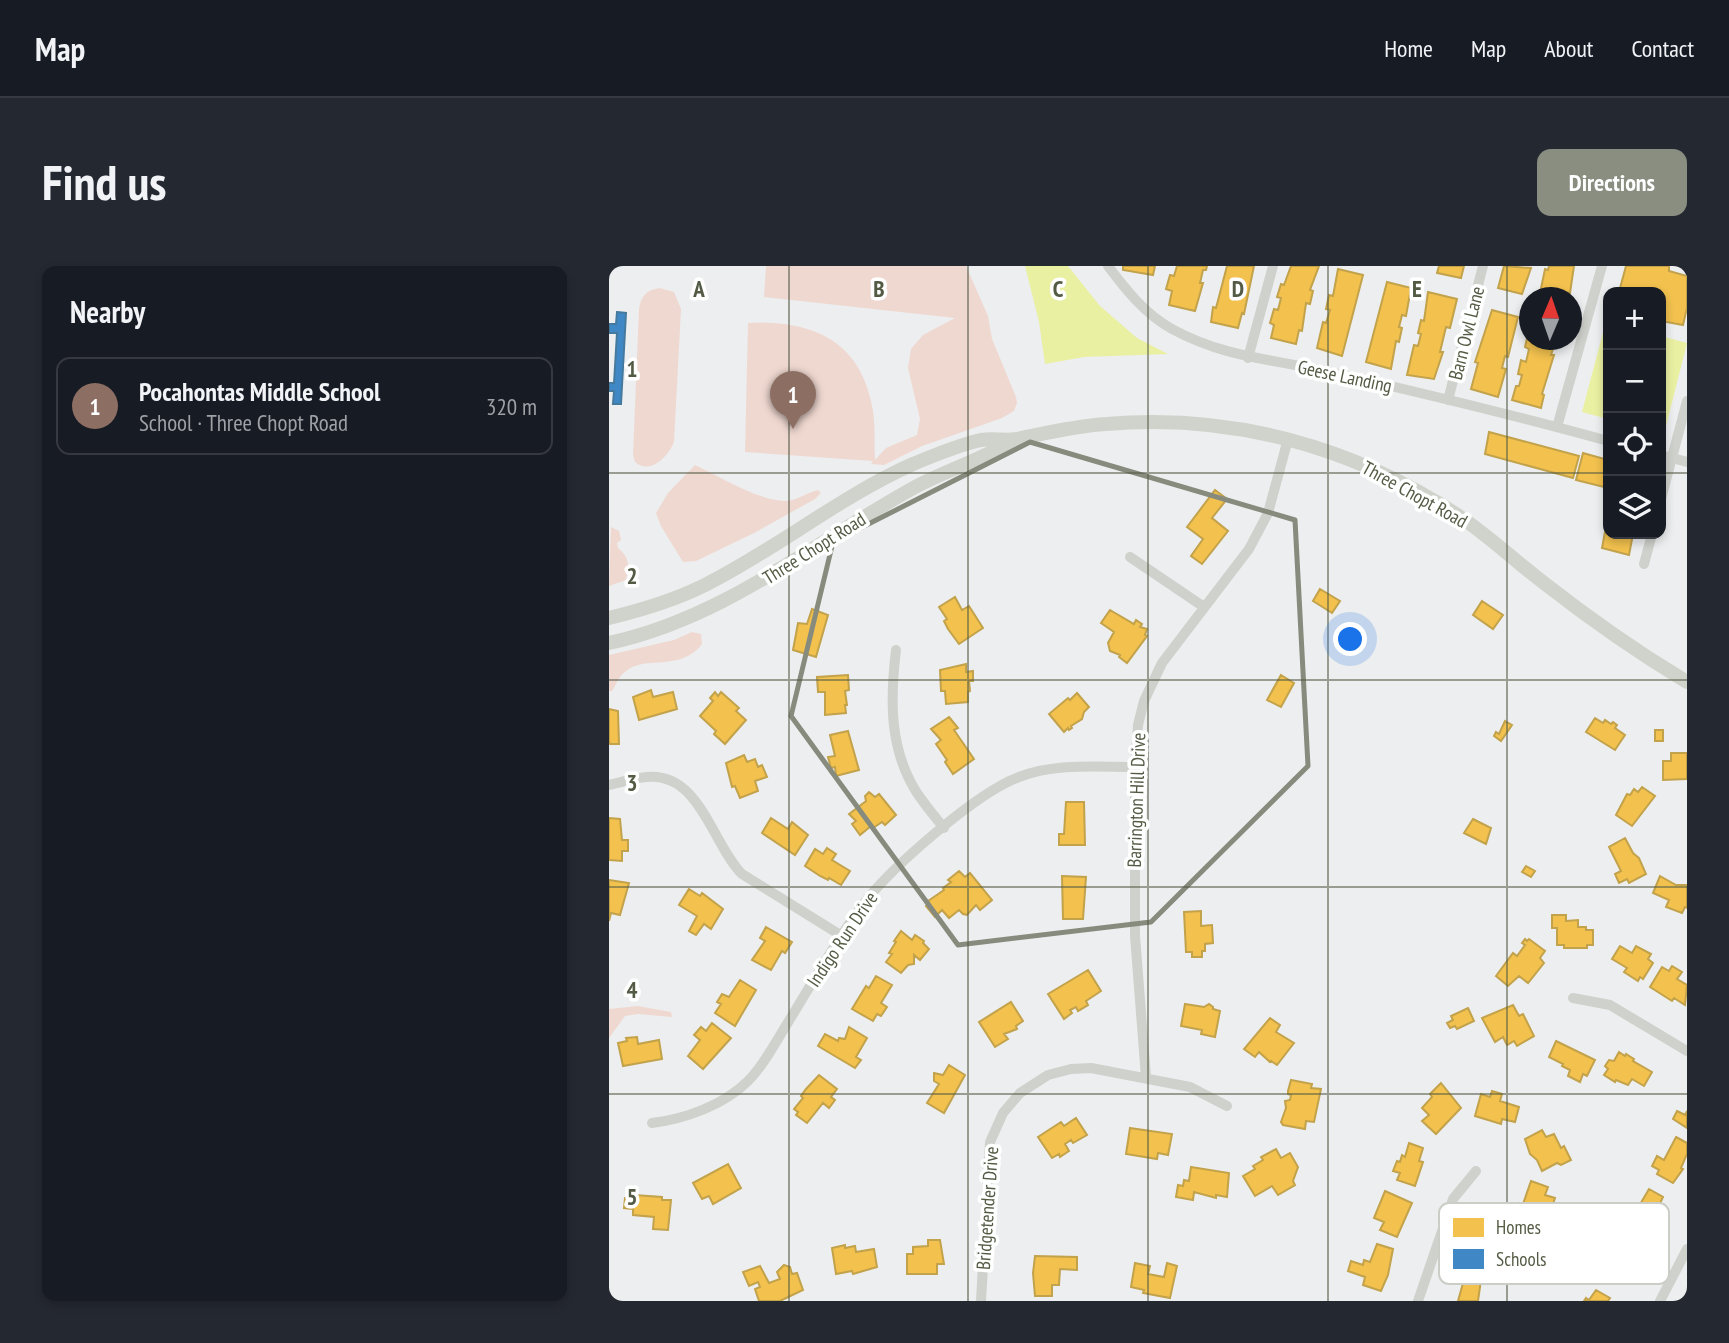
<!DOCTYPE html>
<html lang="en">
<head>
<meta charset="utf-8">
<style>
	body { margin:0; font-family:"PT Sans Narrow",sans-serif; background:#242831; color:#f1f3f6 }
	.controls { position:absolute; right:21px; top:21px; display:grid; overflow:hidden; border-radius:14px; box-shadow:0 4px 10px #0003 }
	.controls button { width:63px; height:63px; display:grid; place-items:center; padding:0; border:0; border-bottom:2px solid #363941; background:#171b24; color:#f1f3f6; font:35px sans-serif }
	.compass { position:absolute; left:910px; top:21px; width:63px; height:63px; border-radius:50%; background:#171b24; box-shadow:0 4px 10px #0003; rotate:2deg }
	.you { position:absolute; left:742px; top:374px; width:24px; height:24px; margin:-18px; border:5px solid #fff; border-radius:50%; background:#1a73e8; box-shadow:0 0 0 10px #1a73e833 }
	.badge { display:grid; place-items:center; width:46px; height:46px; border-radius:50%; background:#898e80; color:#fff; font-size:23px; font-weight:700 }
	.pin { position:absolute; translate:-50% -58px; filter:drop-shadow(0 2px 4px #0008) }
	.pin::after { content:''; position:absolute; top:37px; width:24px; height:21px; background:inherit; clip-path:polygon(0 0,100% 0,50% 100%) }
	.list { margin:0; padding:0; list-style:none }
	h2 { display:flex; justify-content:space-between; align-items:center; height:91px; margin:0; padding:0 28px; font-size:30px }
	h2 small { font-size:23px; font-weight:400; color:#9ea1a6 }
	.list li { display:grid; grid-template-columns:46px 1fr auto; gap:21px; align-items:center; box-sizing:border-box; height:98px; margin:0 14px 14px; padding:0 14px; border:2px solid #363941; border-radius:14px }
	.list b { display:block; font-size:26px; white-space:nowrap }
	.list p { margin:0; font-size:23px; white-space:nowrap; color:#9ea1a6 }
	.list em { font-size:23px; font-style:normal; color:#9ea1a6 }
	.icon { flex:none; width:38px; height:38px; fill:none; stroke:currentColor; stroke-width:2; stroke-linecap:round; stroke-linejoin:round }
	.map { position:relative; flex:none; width:1078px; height:1035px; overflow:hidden; border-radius:14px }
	header { display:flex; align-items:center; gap:42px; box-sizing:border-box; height:98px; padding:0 35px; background:#171b24; border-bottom:2px solid #363941 }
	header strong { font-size:33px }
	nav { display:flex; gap:38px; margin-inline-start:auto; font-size:24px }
	.intro { display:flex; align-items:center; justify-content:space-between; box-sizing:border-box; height:168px; padding:0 42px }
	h1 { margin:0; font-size:49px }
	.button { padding:18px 32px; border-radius:14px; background:#898e80; color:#fff; font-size:24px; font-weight:700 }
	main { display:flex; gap:42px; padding:0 42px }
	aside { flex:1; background:#171b24; border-radius:14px; box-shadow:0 4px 10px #0003 }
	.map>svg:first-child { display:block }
</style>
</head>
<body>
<header>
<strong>Map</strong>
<nav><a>Home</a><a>Map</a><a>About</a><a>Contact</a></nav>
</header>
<div class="intro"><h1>Find us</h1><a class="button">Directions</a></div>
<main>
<aside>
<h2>Nearby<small></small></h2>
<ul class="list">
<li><span class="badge" style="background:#8d6e63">1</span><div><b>Pocahontas Middle School</b><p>School · Three Chopt Road</p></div><em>320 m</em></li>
</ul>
</aside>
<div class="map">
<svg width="1078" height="1035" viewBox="0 0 1078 1035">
	<rect width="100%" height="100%" fill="#edeeef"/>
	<!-- green -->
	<path fill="#efd8d0" d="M157,0H357L379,50L383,73L407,131L408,137L405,145L393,152L313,180L275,199L262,198L264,195L136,186L139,57C198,54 248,71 262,135C267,155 265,175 266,194L277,182L308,169L311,153L299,102L302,83L314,69L346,52L155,31Z
		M51,22L65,26L72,43L65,176C59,191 41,209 26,196L24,189L30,43C32,30 37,24 51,22Z
		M86,199C112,211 149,235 178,235C189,234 199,226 209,224L212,227L206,233L145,267L87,295L74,296L52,260L47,247L59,227Z
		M2,261L10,265L12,274L8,277L9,282C21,292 20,299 17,314L0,320Z
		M83,366L92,368L93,378C71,407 36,388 16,406C10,410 7,419 3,425H0V389L65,374Z
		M29,740L62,746L63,751L29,748L16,750L0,772V743Z"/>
	<!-- water -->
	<path fill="#eaf0a2" d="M416,0H459L491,40L528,72L559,88L475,91L436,98L430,56Z
		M997,55L999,56V153L973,146Z
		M1052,70L1078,77L1055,168L1052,167Z"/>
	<!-- homes -->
	<path fill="#f2c14e" stroke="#c2a24b" stroke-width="2" d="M514,0H546L544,9L514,4Z
		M568,0H598L597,4H594L591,17H594L586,45L560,39L563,25L557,23L561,9L565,10Z
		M618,0H645L635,48L633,47L629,62L602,56L604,41L607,42Z
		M682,0H710L701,24L704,25L701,38L697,37L693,65L690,64L687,78L662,72L665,59L661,57L665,43L669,44L672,32L668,31L672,18L675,19Z
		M830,0H855L852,12L828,7Z
		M895,0L922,2L913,28L889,22Z
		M940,0H965L961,27L957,26L956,32H930L936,3L939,4Z
		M1017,0H1060V5L1078,10V42L1074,59L1052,55V26H1010Z
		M729,3L754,9L733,90L708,82L714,56L717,57L721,44L717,43L720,29L724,30Z
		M778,16L802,22L797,50L793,49L790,61L793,62L790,76L787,75L782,103L757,96Z
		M819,26L848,33L841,62L837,61L831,86H834L825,113L798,109L805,79L809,80L812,68L809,67L812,54L815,55Z
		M883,44L909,51L899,91L896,90L893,102L897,103L889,131L862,123L869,97L866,96Z
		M919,68L920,74H947L942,89H945L933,128L935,129L932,142L903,134L907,120H910L913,109L909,108L912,94L917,96L920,83L916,81Z
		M880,166L970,190L964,212L876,188Z
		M974,187L999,194V222L967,214Z
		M606,224L618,233L603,252L619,265L593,298L582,290L594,273L578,261Z
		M998,255L999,268H1028H1024L1020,289L993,282Z
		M711,323L731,335L723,347L704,335Z
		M346,331L353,344L360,340L374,362L350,378L339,363L335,355L338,353L330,341Z
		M873,335L894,349L884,363L864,349Z
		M203,343L219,349L207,391L184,384L189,357L198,358Z
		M501,344L525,358L527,354L533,358L531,361L538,363L536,369L538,370L518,397L510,391L511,389L501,385L499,377L505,366L492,357Z
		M357,398V406L364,405V415H360L361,425L359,426V436L337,438L336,425H332L331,404Z
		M239,409L240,424L236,425L238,439H236L237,447L216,449V426H209L208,411Z
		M672,409L685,417L672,441L658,434Z
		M42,424L44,431L64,426L68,443L30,454L24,431Z
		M106,426L109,430L112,426L130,442L127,445L137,454L116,478L105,468L107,465L91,450L104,435L101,432Z
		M468,427L480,441L475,446L473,453L462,460L463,462L460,464L459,462L455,466L440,448L459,432L461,434Z
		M0,443L9,445L10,478H1L0,475Z
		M340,451L349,462L345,464L365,493L344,508L336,496L338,494L327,478L332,474L322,463Z
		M986,452L994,457L996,454L1002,458L1004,456L1008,459L1006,462L1016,469L1006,484L977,466Z
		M896,455L903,459L892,475L885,470L887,466L890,468Z
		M1046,464H1054V475H1046Z
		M239,465L250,504L227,510L226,501L222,502L219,491L226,490L221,469Z
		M1062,487H1078V513L1054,514V495H1062Z
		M135,489L138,496L146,493L149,501L153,499L158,511L146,515L149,525L131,532L126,520L123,521L117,497Z
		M1033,521L1046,530L1023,560L1007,549L1018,528L1021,529L1025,523L1029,526Z
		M260,526L266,531L270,528L287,549L276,559L273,556L264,562L262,560L251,569L243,558L247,555L240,548L257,535L256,530Z
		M457,536H475L476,579H450V568H455Z
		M0,552L11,553L13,574H19V585H13V595L0,594Z
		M162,552L179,563L183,556L199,569L186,589L153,567Z
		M864,553L882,562L877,578L855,567Z
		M1016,572L1024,587L1030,592L1037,608L1020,617L1018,613L1010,617L1006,608L1012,605L1000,581Z
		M218,582L227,588L223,594L241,605L232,619L220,612L219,614L211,610L196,600L206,583L214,588Z
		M917,600L926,605L922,611L913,606Z
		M350,605L356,611L361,607L383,634L371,644L367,639L358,649L354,648L350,644L340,652L333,644L326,651L317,640L320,637L319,635L335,624L334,622L342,616L339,614Z
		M453,610L477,611L474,653H454Z
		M1051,610L1067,619H1078V642L1076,641L1073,647L1057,641L1060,634L1044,627Z
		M0,614L20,617L11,649L2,647L0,655Z
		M80,623L91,630L93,627L114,643L102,663L95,658L87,669L80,665L88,650L70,639Z
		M592,645V660L603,659L604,677L596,678V685H593V691H583V686H577L575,646Z
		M943,649H957V655L969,654V661H977V664H984V679H978V682H955V679H948V662H943Z
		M157,661L183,676L176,687L173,685L162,704L143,694L156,675L151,672Z
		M292,665L303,674L306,669L315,675L314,677L320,683L311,694L305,689V698L299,699L292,707L277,696L283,688L280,687L287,676L285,675Z
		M916,673L918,675L920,673L936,685L931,692L935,697L919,717L910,710L899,720L887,710L904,687L908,690L916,679L913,677Z
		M1011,680L1023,687L1027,680L1042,688L1039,693L1044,697L1034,713L1031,711L1029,715L1015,706L1018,702L1003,693Z
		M1063,700L1073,706L1068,713L1078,719L1076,739L1065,732L1063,735L1041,721L1053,701L1060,705Z
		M479,704L492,725L477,735L479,739L469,745L467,741L461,744L463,747L455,753L439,728Z
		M267,710L283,719L272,737L278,741L272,750L268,748L264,755L243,743L257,720L260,722Z
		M131,714L147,724L126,760L106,747L112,738L108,736L113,728L120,731Z
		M402,736L414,755L407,760L408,763L395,768L399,773L386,781L370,756Z
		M576,738L595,741L600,738L604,741V743L611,745L606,771L592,768L593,764L572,760Z
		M904,739L910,750L914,748L925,770L908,780L905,775L898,779L894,771L886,776L873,752Z
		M859,742L865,755L848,763L846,760L841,762L838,757L844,754L842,750Z
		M661,752L671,759L667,766L685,777L668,799L662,795L661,796L650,786L646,791L635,783Z
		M103,757L122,772L94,803L79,790L91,774L85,769L92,761L97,765Z
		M240,761L258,772L247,791L252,794L246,802L209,780L216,768L229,775L230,772L236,773Z
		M28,771L29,778L50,774L53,793L14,800L9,777L18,775L17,772Z
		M947,775L986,794L978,810L974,808L971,816L959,810L961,804L953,800L954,798L940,791Z
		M1010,786L1016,790L1017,788L1025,793L1024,795L1043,806L1035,820L1023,813L1019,819L1007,814L1006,816L995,809L999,803L996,800L1000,794L1005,795Z
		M340,799L356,809L335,847L318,837L330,818L325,815V807L334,809Z
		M210,809L228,823L222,831L226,834L220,842L214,837L198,857L187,849L189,846L185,843L194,832L192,830L197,823Z
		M682,814L703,818L702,822L712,823L705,856L697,855L696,863L674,859L672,856L677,842L676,835L681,834L682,829L679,828V825Z
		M832,817L852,842L827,868L813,855L820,849L813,842L823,831L821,828Z
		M883,825L893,828L891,835L910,841L906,856L893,853L892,858L866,850L872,828L881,831Z
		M1068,845L1076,849L1078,845V862L1064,853Z
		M467,852L478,869L464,877L462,874L456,878L460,885L451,891L450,888L443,892L429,871L452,856L455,860Z
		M521,862L563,868L559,889L549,887L548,893L517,888Z
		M933,864L937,871L945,868L952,882L955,880L962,894L952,899L948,897L933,905L928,894L921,888L916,873Z
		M1067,871L1078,877V888L1072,902L1074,903L1064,917L1048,908L1050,904L1043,900L1048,890L1055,894Z
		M800,877L814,882L810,895L814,896L806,920L788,914L791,907L784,905L788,895L791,896L793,889L796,891Z
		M667,883L672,892L681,887L689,901L684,915L686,919L669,929L663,920L646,930L634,910L646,903L644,900L654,894L652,891Z
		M119,898L132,922L104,938L100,930L93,933L84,917Z
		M582,901L620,907L618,931L607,929V932L585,926L584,934L567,931L569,919L574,920L575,914L580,915Z
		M922,915L939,921L936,929L946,932L936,963L924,958L925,954L907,947L911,937L914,938Z
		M1040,923L1054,931L1038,966L1022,957L1026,949L1020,946L1025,938L1030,940Z
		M776,925L803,937L788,971L771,964L775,956L765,952Z
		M25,929L53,931V934H62L59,964L44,963L45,951L24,949V943L15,942L16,932H25Z
		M319,974H331L335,998H328V1008H298V988H304V981L319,980Z
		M768,978L784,983L779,1009L772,1025L754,1019L756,1011L739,1005L742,995L754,999L755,994L761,996Z
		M236,979V982L246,980L247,986L265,983L268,1001L244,1008L243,1005L227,1008L223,982Z
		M426,990L468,991V1004L451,1003L450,1019H443V1030H426L424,1007Z
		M526,997L541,1000L539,1008L555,1011L558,997L568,1000L561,1032L534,1027L535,1024L522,1021Z
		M175,999L181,1001L183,1008L188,1007L194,1024L171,1035H150L146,1023L151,1021L149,1016L140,1020L134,1006L151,1000L160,1017L171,1013L168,1006Z
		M856,1010L872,1014L869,1035H849Z
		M987,1024L1001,1032L999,1035H975L977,1032L980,1034Z"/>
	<!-- schools -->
	<path fill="#3f88c5" stroke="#457a9e" stroke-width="2" d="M8,46L17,47L12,138H4L5,125H0V117H5L8,67H0V58H7Z"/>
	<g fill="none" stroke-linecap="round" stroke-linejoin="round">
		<!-- street -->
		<path stroke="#cfd1cc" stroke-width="10" d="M499,0C517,24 536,48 563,63C618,93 667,93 726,107C817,128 909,150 999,175
			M639,92L664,0
			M839,134L874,0
			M948,161L993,0
			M1052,189L1078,196
			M1052,233L1078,135
			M521,291L595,341
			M1035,298L1043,268
			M287,384C281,434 280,483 308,527C316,539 326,551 335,562
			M0,519C13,516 25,512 38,511C91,506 103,578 133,608L233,670
			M964,732L1001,739L1078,785
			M537,811L526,670V501L529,459L535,435L553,397L640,283L659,247L679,173
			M43,857C76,853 115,839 139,815C155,799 166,777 178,758C202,719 225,678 252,641C280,603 367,527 410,511C447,497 487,501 526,501
			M372,1035L381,876L394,847L411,827L439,809L462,803L482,802L581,821L618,840
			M809,1035L844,933L867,905
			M1051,1035L1078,983"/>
		<!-- secondary -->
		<path stroke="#d0d3cc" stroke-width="14" d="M0,352C33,344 66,334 96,319C168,283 230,231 304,198C326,189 349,179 372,174C384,172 396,175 408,173C437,167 466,160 497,158C623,147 744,181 850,250C880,270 906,295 935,317C981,353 1028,386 1078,416
			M0,377C112,353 201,280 299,225C333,205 372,195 405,174"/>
	</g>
	<!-- marked area -->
	<path fill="none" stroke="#868b7d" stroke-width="5" stroke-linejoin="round" d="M421,176L686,254L699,500L542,656L349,679L182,450L224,276Z"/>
	<!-- grid -->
	<path fill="none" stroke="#535b44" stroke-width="2" stroke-opacity="0.55" d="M180,0V1035M359,0V1035M539,0V1035M719,0V1035M898,0V1035M0,207H999M1052,207H1078M0,414H1078M0,621H1078M0,828H1078"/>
	<g text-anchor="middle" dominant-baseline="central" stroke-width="7" stroke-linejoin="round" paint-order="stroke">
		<!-- street labels -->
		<g font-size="19" fill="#535b44" stroke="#fff">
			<text transform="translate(857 67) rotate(-76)">Barn Owl Lane</text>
			<text transform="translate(736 110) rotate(12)">Geese Landing</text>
			<text transform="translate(806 228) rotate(29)">Three Chopt Road</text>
			<text transform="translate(205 282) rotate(-32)">Three Chopt Road</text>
			<text transform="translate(527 534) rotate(-88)">Barrington Hill Drive</text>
			<text transform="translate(233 673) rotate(-56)">Indigo Run Drive</text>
			<text transform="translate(378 942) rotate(-86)">Bridgetender Drive</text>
		</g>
	</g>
	<!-- legend -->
	<rect x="830" y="937" width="230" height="81" rx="10" fill="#fff" stroke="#cbcec7" stroke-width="2"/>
	<rect x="844" y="952" width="31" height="19" fill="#f2c14e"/>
	<rect x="844" y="983" width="31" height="20" fill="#3f88c5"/>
	<g font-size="19" fill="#535b44">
		<text x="887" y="968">Homes</text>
		<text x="887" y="1000">Schools</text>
	</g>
	<g font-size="23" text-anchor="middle" font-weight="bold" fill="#535b44" stroke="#fff" stroke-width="7" stroke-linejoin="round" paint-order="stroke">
		<text x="90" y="31">A</text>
		<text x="270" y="31">B</text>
		<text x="449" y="31">C</text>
		<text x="629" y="31">D</text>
		<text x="808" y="31">E</text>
		<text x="23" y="111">1</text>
		<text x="23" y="318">2</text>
		<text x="23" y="525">3</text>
		<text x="23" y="732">4</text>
		<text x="23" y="939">5</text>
	</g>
</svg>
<div class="controls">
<button>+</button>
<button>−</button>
<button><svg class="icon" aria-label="locate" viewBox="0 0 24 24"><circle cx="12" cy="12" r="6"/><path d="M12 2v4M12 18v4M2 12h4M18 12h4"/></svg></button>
<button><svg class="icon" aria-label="layers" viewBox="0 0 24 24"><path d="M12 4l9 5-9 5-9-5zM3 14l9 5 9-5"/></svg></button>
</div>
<svg class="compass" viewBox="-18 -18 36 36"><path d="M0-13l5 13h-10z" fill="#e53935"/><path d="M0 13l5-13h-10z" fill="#9ea1a6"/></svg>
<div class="you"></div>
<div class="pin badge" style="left:184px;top:163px;background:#8d6e63">1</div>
</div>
</main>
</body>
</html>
